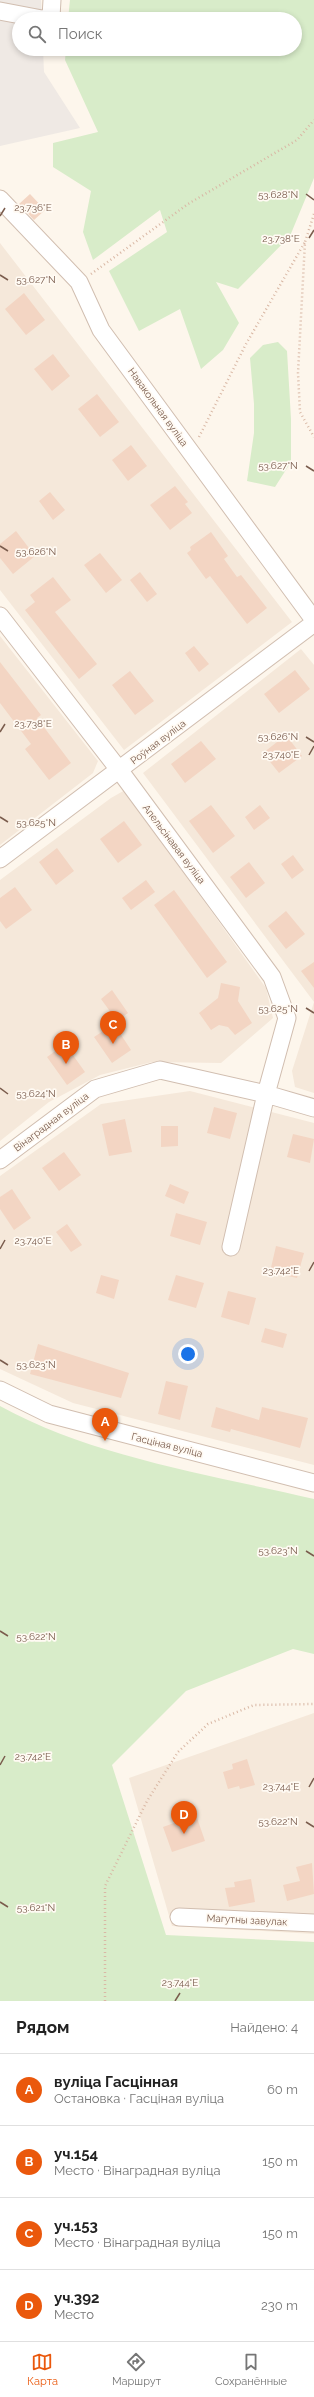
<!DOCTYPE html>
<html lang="ru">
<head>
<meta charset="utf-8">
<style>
	body { margin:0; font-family:Raleway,sans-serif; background:#f6f6f6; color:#222 }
	.you { position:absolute; left:188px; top:1354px; width:14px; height:14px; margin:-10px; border:3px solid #fff; border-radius:50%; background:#1a73e8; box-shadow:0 0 0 6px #1a73e833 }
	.badge { display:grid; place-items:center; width:26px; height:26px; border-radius:50%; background:#ea580c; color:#fff; font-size:13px; font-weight:700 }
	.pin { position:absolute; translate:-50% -33px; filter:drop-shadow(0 1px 2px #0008) }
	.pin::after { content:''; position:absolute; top:21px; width:14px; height:12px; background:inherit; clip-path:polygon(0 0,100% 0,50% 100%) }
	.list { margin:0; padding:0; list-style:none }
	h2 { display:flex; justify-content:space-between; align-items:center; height:52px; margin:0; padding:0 16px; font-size:17px }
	h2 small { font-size:13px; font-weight:400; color:#767676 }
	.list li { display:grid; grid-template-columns:26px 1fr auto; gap:12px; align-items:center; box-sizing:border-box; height:72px; padding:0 16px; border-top:1px solid #e0e0e0 }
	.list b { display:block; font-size:15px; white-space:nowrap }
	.list p { margin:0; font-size:13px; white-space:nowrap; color:#767676 }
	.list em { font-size:13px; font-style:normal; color:#767676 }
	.icon { flex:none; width:22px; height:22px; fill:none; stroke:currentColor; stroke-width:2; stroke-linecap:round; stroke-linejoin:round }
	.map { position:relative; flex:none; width:314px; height:2001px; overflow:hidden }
	.search { position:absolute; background:#fff; box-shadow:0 2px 6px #0003; left:12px; right:12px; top:12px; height:44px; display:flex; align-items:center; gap:10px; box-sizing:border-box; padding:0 14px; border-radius:22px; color:#767676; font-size:15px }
	.sheet { height:340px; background:#fff }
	nav { display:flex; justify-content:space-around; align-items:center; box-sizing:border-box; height:56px; border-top:1px solid #e0e0e0; background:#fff; font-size:11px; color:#767676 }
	nav a { display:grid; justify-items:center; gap:2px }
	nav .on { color:#ea580c }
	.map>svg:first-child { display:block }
</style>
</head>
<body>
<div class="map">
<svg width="314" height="2001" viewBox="0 0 314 2001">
	<rect width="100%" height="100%" fill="#fdf6ec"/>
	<!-- residential -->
	<path fill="#f5e8da" d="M0,243L292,622L124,750L0,590Z
		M0,636L98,761L93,773L0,845Z
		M301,649L314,665V1002L143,773Z
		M125,790L266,988L273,1018L221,1063L152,1062L100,1075L49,1102L0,1141V880L111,798Z
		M314,1002V1093L295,1087L292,1071Z
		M190,1091L314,1123V1465L73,1403L0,1369V1176L101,1104Z
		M314,1713V1934L172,1926L129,1778Z"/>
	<!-- industrial -->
	<path fill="#efe9e4" d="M0,0H41L42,19H19V49H43L44,72L80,128L0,146Z"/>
	<!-- green -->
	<path fill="#d8ecc9" d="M70,0H314V178L290,236L238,289L216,282L239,323L223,350L201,369L180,309L139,331L109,271L167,232L160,210L93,260L83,232L91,191L53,167V143L98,132L65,60L66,49H295V19H68Z
		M278,342L287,351L291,419V462L275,487L247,481L254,433V404L250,358L263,345Z
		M0,1406C92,1457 212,1475 314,1499V1654L293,1649L186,1691L112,1765L166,1935L314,1942V2001H0Z"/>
	<!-- building -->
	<path fill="#f3d5c3" d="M30,194L45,210L34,220L19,204Z
		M24,293L45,320L26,335L5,309Z
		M53,354L70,376L52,391L34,369Z
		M97,394L119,422L100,437L78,409Z
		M131,445L147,466L128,481L112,460Z
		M175,486L188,502L185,504L192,513L170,530L150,505Z
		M50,492L65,510L53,520L39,501Z
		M16,531L35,556L13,574L0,558V544Z
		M211,532L228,556L224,559L237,577L241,575L267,608L247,624L210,576L206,579L187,553L191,550L190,547Z
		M100,553L122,580L106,593L84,565Z
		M140,572L157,594L147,602L130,580Z
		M53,577L71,600L55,612L97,664L79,679L25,610L35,602L30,595Z
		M194,646L209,664L199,672L185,653Z
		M0,662L41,715L37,718L71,763L49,780L25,749L31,744L0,703Z
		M295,670L310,689L279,713L264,694Z
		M130,671L154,701L135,715L112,685Z
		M286,735L302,756L279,773L263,753Z
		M201,741L216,759L185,783L171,764Z
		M211,805L235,836L213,853L189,821Z
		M260,805L270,818L254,830L245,817Z
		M124,821L142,845L118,863L100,839Z
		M57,848L74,871L56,885L39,862Z
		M293,855L304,870L292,879L281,864Z
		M249,862L265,883L246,898L230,877Z
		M146,880L155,892L131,910L122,898Z
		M15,887L32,910L6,929L0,921V898Z
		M174,890L227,962L207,978L154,905Z
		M286,911L305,934L286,949L268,926Z
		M314,962V988L301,971Z
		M221,983L240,987L238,1001L252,1023L235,1035L228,1027L219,1025L211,1030L199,1013L218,998Z
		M112,990L128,1013L117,1021L101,999Z
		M114,1024L131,1050L112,1063L94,1037Z
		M65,1044L85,1072L67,1085L47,1057Z
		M214,1107L237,1113L230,1139L207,1133Z
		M125,1119L132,1152L109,1156L102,1124Z
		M161,1126H178V1146L161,1147Z
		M293,1134L314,1139L310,1163L287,1157Z
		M64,1152L81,1175L59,1191L42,1168Z
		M170,1184L189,1192L184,1204L165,1196Z
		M12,1189L31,1218L14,1230L0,1209V1197Z
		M176,1213L207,1222L200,1245L170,1236Z
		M67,1224L82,1245L71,1252L56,1232Z
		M276,1246L304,1253L297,1278L270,1272Z
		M101,1275L119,1280L114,1299L96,1293Z
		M176,1275L204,1283L196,1308L168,1300Z
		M228,1291L256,1298L249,1325L221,1317Z
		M265,1328L287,1334L283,1348L261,1342Z
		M38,1344L129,1373L121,1398L30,1374Z
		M166,1381L188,1386L180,1420L158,1414Z
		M216,1407L259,1420L262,1407L308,1418L300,1448L231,1429L230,1432L211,1427Z
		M247,1759L255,1785L240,1789L239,1786L228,1789L223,1772L233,1769L232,1764Z
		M196,1815L205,1841L172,1852L163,1827Z
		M312,1863L314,1894L287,1901L283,1885L300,1881L296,1867Z
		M251,1879L255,1902L229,1907L225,1888L235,1887L234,1882Z"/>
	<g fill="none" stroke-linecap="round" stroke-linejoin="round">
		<!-- minor casing -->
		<g stroke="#d1beb0" stroke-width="19">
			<path id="minor" d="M0,11L42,19L51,17L52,0
				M0,199L79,282L101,330L314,620
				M0,616L120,771L272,977L287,1018L266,1094L231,1247
				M0,859L314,623
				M0,1160L95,1089L160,1070L266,1094L314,1108
				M0,1390L49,1414L314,1483
				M179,1917L314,1923"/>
		</g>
		<!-- path -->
		<path stroke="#d9b8a5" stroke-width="2.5" stroke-dasharray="1 3" stroke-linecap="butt" d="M314,214L305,242L298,373L300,412L314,437
			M91,274L188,204L297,140L314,120
			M199,437L246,344L305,242
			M105,2001V1886L147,1801L178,1752L208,1724L254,1705L314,1704"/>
		<!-- minor -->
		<use href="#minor" stroke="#fff" stroke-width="17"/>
	</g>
	<!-- ticks -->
	<path fill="none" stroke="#7a5c4d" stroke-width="1.5" d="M306,194L314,200M0,216L5,208M309,238L314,230M0,275L8,280M306,466L314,471M0,546L8,551M0,732L5,724M306,737L314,742M309,755L314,746M0,817L8,822M306,1008L314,1013M0,1088L8,1094M0,1249L5,1240M309,1271L314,1262M0,1360L8,1365M306,1551L314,1556M0,1631L8,1636M0,1765L5,1756M309,1787L314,1778M306,1822L314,1827M0,1902L8,1907M175,2001L180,1993"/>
	<g text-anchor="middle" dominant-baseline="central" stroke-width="3.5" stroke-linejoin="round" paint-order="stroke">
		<!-- street labels -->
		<g font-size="10" fill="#7a5c4d" stroke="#fffaf3">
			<text transform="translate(158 407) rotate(54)">Навакольная вуліца</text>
			<text transform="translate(158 742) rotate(-37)">Роўная вуліца</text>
			<text transform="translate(174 844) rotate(53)">Апельсінавая вуліца</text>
			<text transform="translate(51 1122) rotate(-37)">Вінаградная вуліца</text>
			<text transform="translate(167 1445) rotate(14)">Гасціная вуліца</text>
			<text transform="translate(247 1920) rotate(3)">Магутны завулак</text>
		</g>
	</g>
	<g font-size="10" text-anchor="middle" fill="#7a5c4d" stroke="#fffaf3" stroke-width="3.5" stroke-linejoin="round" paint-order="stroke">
		<text x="278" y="198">53.628°N</text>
		<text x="33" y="211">23.736°E</text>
		<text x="281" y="242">23.738°E</text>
		<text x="36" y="283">53.627°N</text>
		<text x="278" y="469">53.627°N</text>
		<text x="36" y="555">53.626°N</text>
		<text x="33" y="727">23.738°E</text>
		<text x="278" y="740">53.626°N</text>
		<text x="281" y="758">23.740°E</text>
		<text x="36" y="826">53.625°N</text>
		<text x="278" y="1012">53.625°N</text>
		<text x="36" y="1097">53.624°N</text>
		<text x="33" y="1244">23.740°E</text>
		<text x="281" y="1274">23.742°E</text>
		<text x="36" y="1368">53.623°N</text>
		<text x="278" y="1554">53.623°N</text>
		<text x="36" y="1640">53.622°N</text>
		<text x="33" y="1760">23.742°E</text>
		<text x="281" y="1790">23.744°E</text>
		<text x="278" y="1825">53.622°N</text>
		<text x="36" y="1911">53.621°N</text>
		<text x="180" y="1986">23.744°E</text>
	</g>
</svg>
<div class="you"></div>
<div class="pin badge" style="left:105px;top:1441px">A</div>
<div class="pin badge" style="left:66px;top:1064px">B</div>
<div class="pin badge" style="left:113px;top:1044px">C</div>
<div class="pin badge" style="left:184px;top:1834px">D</div>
<div class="search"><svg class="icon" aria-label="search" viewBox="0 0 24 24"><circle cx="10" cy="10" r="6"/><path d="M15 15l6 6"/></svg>Поиск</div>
</div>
<section class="sheet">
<h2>Рядом<small>Найдено: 4</small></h2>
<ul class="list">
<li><span class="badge">A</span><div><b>вуліца Гасцінная</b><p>Остановка · Гасціная вуліца</p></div><em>60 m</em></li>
<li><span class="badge">B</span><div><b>уч.154</b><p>Место · Вінаградная вуліца</p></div><em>150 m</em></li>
<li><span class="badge">C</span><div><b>уч.153</b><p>Место · Вінаградная вуліца</p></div><em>150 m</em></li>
<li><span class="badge">D</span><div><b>уч.392</b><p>Место</p></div><em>230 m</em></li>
</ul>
</section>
<nav>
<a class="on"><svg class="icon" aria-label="map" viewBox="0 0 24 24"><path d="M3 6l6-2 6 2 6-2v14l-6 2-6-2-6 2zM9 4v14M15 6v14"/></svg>Карта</a>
<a><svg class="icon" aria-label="directions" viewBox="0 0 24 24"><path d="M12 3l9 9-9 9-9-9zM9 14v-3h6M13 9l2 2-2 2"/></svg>Маршрут</a>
<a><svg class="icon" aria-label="saved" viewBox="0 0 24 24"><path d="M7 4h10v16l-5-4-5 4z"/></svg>Сохранённые</a>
</nav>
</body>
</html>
